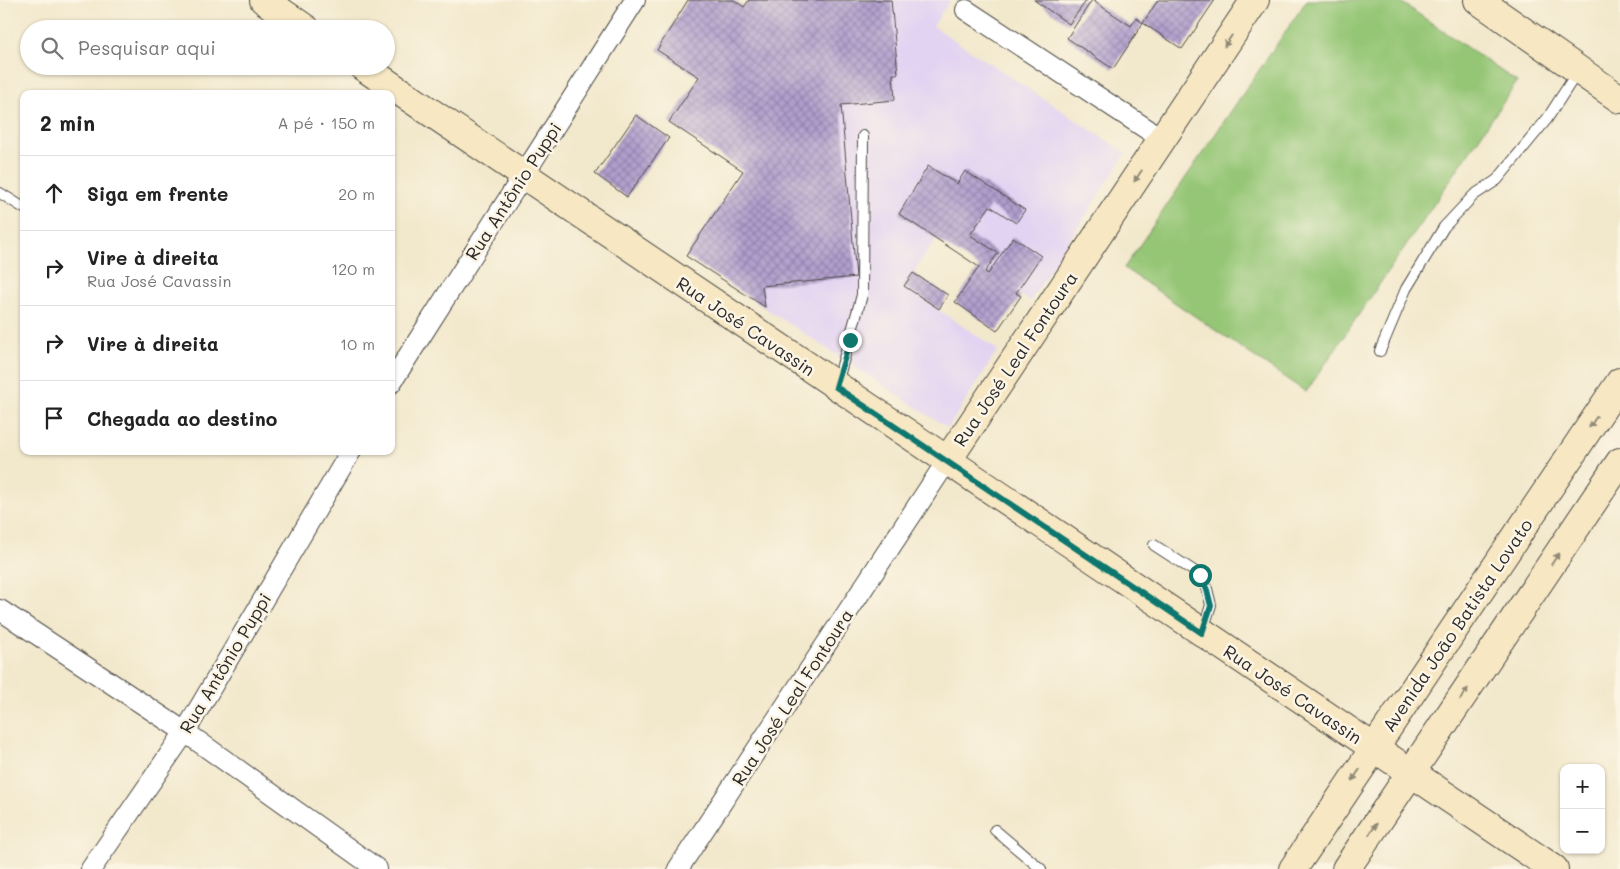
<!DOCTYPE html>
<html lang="pt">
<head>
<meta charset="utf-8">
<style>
	body { margin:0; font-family:Mali,sans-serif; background:#f2f2f2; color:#222 }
	.controls { position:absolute; right:15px; bottom:15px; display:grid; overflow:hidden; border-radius:10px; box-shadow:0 1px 4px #0004 }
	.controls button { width:45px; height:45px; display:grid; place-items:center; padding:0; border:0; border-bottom:1px solid #e0e0e0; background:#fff; color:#222; font:25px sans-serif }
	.stop { position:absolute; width:15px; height:15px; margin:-11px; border:4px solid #0f766e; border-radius:50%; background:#fff }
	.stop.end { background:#0f766e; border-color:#fff; box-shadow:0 1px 5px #0008 }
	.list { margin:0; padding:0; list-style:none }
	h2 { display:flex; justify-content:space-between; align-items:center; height:65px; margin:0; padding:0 20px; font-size:21px }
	h2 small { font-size:16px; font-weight:400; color:#767676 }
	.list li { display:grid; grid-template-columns:32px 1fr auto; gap:15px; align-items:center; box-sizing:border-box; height:75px; padding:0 20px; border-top:1px solid #e0e0e0 }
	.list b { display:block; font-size:19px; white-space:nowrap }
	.list p { margin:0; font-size:16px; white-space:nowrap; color:#767676 }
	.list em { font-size:16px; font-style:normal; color:#767676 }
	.icon { flex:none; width:28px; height:28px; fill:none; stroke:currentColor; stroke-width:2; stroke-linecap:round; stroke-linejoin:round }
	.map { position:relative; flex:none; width:1620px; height:869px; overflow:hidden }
	.search { position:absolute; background:#fff; box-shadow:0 1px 4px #0004; left:20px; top:20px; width:375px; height:55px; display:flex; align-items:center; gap:12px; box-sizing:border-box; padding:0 18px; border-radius:28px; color:#767676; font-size:19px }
	.panel { position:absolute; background:#fff; box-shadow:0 1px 4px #0004; left:20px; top:90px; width:375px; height:365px; border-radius:10px }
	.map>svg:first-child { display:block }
</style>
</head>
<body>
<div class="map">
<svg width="1620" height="869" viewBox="0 0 1620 869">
	<defs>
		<pattern id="building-cross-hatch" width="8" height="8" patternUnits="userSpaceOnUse" patternTransform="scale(1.25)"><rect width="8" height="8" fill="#b19ece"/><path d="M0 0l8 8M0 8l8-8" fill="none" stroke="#9081a7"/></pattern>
	</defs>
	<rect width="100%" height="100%" fill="#fcf5e5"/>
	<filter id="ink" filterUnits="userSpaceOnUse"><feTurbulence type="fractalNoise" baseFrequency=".02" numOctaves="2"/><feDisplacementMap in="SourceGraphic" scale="10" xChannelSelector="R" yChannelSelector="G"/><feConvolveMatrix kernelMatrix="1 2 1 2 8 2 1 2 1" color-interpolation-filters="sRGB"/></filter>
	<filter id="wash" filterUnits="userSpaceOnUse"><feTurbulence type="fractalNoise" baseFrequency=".0096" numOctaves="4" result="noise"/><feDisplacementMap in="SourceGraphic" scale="20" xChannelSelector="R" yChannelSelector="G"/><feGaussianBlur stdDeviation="1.12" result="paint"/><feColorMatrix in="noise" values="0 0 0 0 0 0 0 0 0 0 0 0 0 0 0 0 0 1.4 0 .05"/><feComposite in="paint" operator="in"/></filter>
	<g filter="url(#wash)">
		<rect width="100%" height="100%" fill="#f2e8cc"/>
		<!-- built -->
		<path fill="#e3d3f2" d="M874,0H950L933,26L1126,153L1030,301L936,239L913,273L905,287L998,350L948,428L686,256L740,174Z"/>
		<!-- grass -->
		<path fill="#95c676" stroke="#607850" d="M1307,0H1398L1517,82L1306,392L1124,268Z"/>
		<g id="blocks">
			<!-- building -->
			<path fill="url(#building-cross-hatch)" d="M688,0H734L744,7L749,0H891L898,74H893L895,100L841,105L856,277L762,286L765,307L686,256L743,171L669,122L699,77L657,50Z
				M1034,0H1087L1069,24Z
				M1092,0L1131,26L1136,18L1143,23L1113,69L1067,38Z
				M1158,0H1215L1182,49L1143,23Z
				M636,115L669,138L627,197L595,174Z
				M928,166L957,184L965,171L1025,210L1016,223L990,206L970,235L998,253L985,272L988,274L1013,237L1041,256L1016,293L1021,296L997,331L955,302L979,267L899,214Z
				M913,273L948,295L939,309L904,286Z"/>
		</g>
	</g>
	<g filter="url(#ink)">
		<use href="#blocks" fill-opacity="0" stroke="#494743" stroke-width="1"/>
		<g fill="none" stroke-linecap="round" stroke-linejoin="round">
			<!-- lane casing -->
			<g stroke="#494743" stroke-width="12">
				<path id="lane" d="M0,193L24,208
					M1380,351L1406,289L1444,227L1474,195L1497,180L1547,119L1578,71
					M837,383L862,295L863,136
					M1154,545L1200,575L1207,589L1211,605L1203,630
					M995,830L1041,869"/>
			</g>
			<!-- street casing -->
			<g stroke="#494743" stroke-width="22">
				<path id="street" d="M966,10L1162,139
					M391,383L635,0
					M0,610L185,732L377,869
					M91,869L185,732L351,451
					M678,869L947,461"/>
			</g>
			<!-- secondary casing -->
			<g stroke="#494743" stroke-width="30">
				<path id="secondary" d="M264,0L306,29
					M1478,0L1620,99
					M362,66L1554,869
					M947,461L1255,0
					M1293,869L1620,382
					M1346,869L1620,462"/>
			</g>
			<!-- lane -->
			<use href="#lane" stroke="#fff" stroke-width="10"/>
			<!-- street -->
			<use href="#street" stroke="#fff" stroke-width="20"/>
			<!-- secondary -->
			<use href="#secondary" stroke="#f7e8c3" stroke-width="28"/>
		</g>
		<!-- one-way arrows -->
		<defs><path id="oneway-solid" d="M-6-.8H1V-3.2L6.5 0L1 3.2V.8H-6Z" transform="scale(1.25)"/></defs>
		<g fill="#918a77">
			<use href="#oneway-solid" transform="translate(1228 41) rotate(124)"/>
			<use href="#oneway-solid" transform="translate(1138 176) rotate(124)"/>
			<use href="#oneway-solid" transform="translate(1593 422) rotate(124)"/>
			<use href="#oneway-solid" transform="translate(1555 559) rotate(-56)"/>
			<use href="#oneway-solid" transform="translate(1464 694) rotate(-56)"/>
			<use href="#oneway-solid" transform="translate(1356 775) rotate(124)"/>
			<use href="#oneway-solid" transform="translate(1373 829) rotate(-56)"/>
		</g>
	</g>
	<g fill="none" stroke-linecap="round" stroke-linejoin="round" filter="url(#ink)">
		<!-- route -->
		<path stroke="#0f766e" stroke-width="6" d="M850,340L836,387L1202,633L1211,606L1207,590L1200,575"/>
	</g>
	<g text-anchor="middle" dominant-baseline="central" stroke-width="5" stroke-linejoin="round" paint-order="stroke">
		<!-- street labels -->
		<g font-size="18" fill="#2b2b2b" stroke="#fcf5e5">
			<text transform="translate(513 191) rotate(-57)">Rua Antônio Puppi</text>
			<text transform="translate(746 326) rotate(34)">Rua José Cavassin</text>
			<text transform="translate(1015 359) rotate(-56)">Rua José Leal Fontoura</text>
			<text transform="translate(1457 625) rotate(-56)">Avenida João Batista Lovato</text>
			<text transform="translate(225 663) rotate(-59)">Rua Antônio Puppi</text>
			<text transform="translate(1293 694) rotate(34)">Rua José Cavassin</text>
			<text transform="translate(792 697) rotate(-57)">Rua José Leal Fontoura</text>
		</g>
	</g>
</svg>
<div class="controls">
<button>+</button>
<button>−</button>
</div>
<div class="stop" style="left:1200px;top:575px"></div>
<div class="stop end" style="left:850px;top:340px"></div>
<div class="search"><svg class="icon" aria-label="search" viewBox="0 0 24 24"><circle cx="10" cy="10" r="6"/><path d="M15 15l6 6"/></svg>Pesquisar aqui</div>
<section class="panel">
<h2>2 min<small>A pé · 150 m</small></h2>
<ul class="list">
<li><svg class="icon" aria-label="ahead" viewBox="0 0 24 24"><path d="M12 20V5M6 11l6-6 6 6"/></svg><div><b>Siga em frente</b></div><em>20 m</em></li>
<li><svg class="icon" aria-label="right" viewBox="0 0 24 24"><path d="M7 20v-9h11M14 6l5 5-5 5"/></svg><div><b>Vire à direita</b><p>Rua José Cavassin</p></div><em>120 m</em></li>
<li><svg class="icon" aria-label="right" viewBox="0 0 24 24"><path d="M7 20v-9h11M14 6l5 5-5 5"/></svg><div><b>Vire à direita</b></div><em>10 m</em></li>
<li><svg class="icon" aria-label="arrive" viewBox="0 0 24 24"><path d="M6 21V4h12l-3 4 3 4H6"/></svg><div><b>Chegada ao destino</b></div></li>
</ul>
</section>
</div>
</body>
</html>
